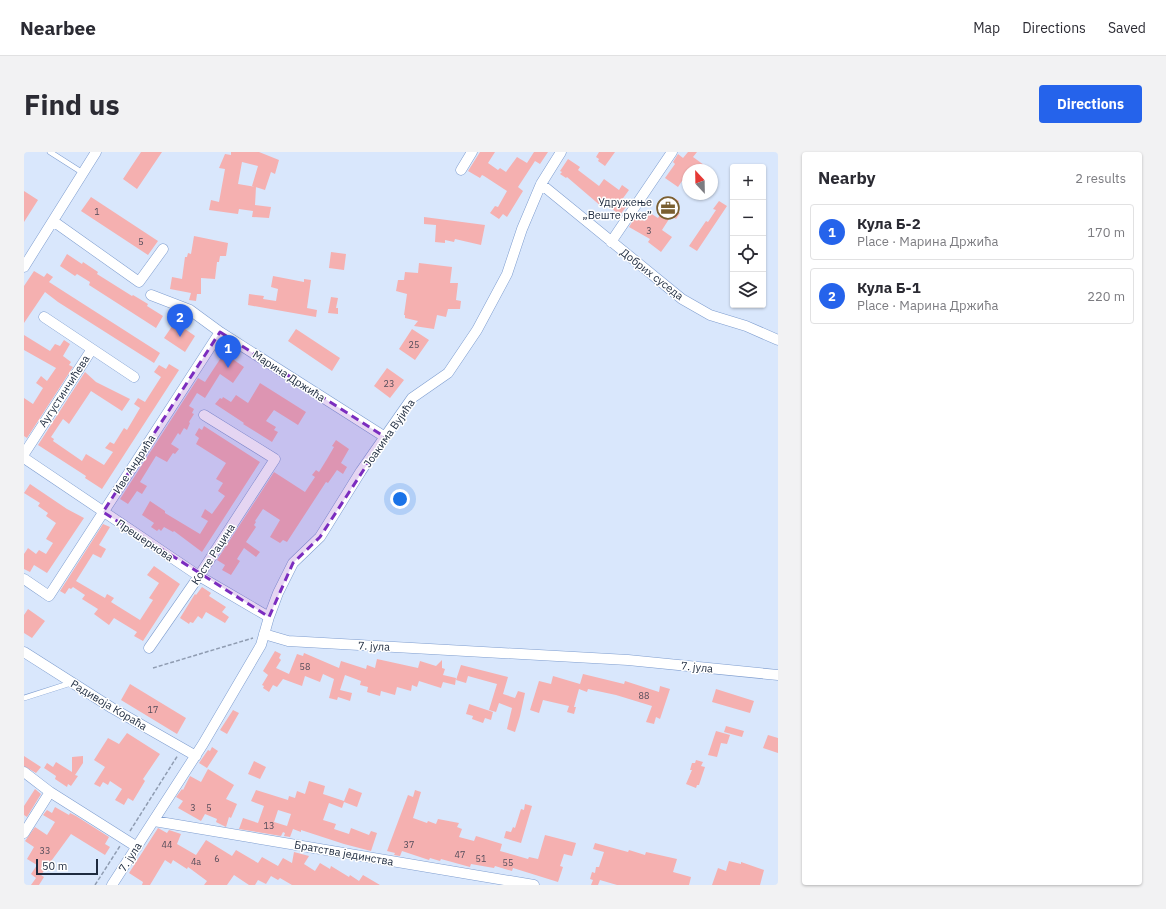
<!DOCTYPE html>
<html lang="en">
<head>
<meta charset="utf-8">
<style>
	body { margin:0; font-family:"IBM Plex Sans",sans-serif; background:#f2f2f3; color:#2b2b33 }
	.controls { position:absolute; right:12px; top:12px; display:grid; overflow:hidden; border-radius:4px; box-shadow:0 1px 3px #0004 }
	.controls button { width:36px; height:36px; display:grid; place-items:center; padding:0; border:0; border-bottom:1px solid #e1e1e2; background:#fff; color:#2b2b33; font:20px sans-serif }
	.compass { position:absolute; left:658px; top:12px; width:36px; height:36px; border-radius:50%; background:#fff; box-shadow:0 1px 3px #0004; rotate:338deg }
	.scale { position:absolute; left:12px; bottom:10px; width:62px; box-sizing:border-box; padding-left:4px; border:2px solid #1d2a3e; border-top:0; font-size:11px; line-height:14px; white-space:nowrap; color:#1d2a3e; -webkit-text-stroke:3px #fff; paint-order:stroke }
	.you { position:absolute; left:376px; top:347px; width:14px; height:14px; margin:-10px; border:3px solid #fff; border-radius:50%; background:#1a73e8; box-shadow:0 0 0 6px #1a73e833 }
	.badge { display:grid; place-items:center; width:26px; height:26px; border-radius:50%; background:#2563eb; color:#fff; font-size:13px; font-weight:700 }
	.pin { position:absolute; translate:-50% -33px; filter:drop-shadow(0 1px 2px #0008) }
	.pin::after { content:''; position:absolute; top:21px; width:14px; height:12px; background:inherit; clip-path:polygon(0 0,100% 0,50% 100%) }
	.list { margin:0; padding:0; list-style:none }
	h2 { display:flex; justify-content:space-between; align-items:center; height:52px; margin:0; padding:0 16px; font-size:17px }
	h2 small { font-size:13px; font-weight:400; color:#7c7c81 }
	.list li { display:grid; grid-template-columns:26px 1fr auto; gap:12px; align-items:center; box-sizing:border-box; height:56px; margin:0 8px 8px; padding:0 8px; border:1px solid #e1e1e2; border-radius:4px }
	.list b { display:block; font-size:15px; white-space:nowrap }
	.list p { margin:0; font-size:13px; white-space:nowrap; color:#7c7c81 }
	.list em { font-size:13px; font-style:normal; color:#7c7c81 }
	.icon { flex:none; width:22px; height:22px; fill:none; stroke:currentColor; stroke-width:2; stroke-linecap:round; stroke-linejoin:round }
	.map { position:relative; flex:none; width:754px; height:733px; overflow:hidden; border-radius:4px }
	header { display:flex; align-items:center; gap:24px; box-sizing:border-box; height:56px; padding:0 20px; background:#fff; border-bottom:1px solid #e1e1e2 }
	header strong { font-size:19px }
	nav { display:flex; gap:22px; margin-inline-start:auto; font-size:14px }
	.intro { display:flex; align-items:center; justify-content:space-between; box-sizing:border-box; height:96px; padding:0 24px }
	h1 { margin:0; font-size:28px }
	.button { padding:10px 18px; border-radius:4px; background:#2563eb; color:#fff; font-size:14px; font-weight:700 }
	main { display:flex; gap:24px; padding:0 24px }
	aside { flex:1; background:#fff; border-radius:4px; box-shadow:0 1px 3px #0004 }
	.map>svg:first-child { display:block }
</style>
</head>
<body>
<header>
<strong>Nearbee</strong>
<nav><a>Map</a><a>Directions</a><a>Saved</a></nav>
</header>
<div class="intro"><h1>Find us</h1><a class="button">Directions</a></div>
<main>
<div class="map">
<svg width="754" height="733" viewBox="0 0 754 733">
	<rect width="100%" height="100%" fill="#d9e7fc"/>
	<!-- building -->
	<path fill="#f5b0b0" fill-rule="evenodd" d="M117,0H138L113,37L99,27Z
		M207,0H235L255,8L251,22L247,20L241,38L228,34L234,14L218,10L214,32L232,35L231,53L247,55L245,66L228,65L229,59L215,57L214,62L185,58L187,48L195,50L201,17L195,16L201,2L207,3Z
		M456,0H471L464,11L474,18L476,16L482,20L493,5L503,11L510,0H524L516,12L511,9L494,35L499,39L483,65L479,62L475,67L466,61L471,54L474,55L483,39L460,24L458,23L456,26L444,19Z
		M575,0H591L581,14L574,9L575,7L572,5Z
		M664,0H673L669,5L680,13L676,18H664V34L658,29L654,35L641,26L651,12L649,10L654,2L659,6Z
		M544,7L556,15L554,18L575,34L580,27L595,38L598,33L605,38L597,49L602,52V55L596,63L580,51L578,55L543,25L542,26L536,22L538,20L536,19Z
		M0,39L14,48L0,70Z
		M67,45L134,89L124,103L57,59Z
		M648,45L655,49L650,57L656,61L652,67L647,64L638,78L648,85L637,100L624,90L626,87L605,75L610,67L612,68L615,65L621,69L626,61L634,66Z
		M695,49L703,54L673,99L665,94L682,69L684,70L692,58L689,57Z
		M400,65L461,73L457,93L431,87L430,90L421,88V91L411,90L412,73L400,72Z
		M170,84L204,91L202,104H196L195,110H193L191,127L177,126V142H173L172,149L165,148L167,141L146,137L148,125L158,127L161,105H163L164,101L167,102Z
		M307,100L322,102L320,118L305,116Z
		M43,102L58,112L59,110L74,120L73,122L108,144L109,143L124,152L123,154L139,164L132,176L65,133L66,130L53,122L51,124L36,114Z
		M395,111L428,115L426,131H434L432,148L437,149L436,157H424L422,165L413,163L410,177L390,174L394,169L381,166V163H380L383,142L372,139L374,128H380L381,120L394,121Z
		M10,119L20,125L23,121L29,125L25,130L136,201L130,211L34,150L21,140L0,171V134Z
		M249,124L280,130V127L287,128L283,156L293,158L292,165L224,153L225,142L240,144L239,147L252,149L254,137L247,135Z
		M307,145L314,146L312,156H314V162L304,161Z
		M151,170L171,184L161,200L140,186Z
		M272,177L316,206L308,219L264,189Z
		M388,177L405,188L391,208L375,197Z
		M0,183L26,199L31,192L36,194L40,188L46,192L39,204L47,210L45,213L49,215L3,286L0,284V246L9,252L19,236L12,231L17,224L23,229L32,216L0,198Z
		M200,201L220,215L209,231L196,222L181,246L173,241L165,254L170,257L168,261L170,262L165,270L166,271L163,278L160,276L156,283L154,281L147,292L155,297L151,302L149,301L143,310L132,304L116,330L123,334L118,342L113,339L104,352L96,347L174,226L181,230Z
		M145,212L155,218L78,337L61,326L62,324L14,293L61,220L72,230L106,247L98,259L67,239L45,272L39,267L27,285L30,287L29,289L58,309L62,302L80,313L89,300L81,296L86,290L90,292L100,276L103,278L116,256L110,252L114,246L121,250L137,225L130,220L135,213L142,217Z
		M363,216L380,228L366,246L350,234Z
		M236,231L282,260L274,273L250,258L242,269L252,275L250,278L254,280L248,290L219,272L220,271L191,252L196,246L198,247L199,245L207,250L212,243L224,251Z
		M180,274L236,310L178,400L150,379L149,380L140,375L137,379L135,377L133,379L127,375L130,371L118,363L126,349L141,359V361L176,382L184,369L177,365L181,357L188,362L201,344L194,339L199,331L192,327L202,311L172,292L175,286L171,283L175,276L178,278Z
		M312,288L325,297L317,311L323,315L319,322L313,318L304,331L302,330L263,390L259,388L256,391L246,385L256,368L239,357L231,369L232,370L230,373L232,375L222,390L236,400L232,405L220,396L213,407L216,409L207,423L198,418L201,413L193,408L250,320L281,340L291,325L288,323L292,318L295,320L303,307L310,295L308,294Z
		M6,332L43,357L60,366L23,421L10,413L6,420L0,417V402L4,396L12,402L15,398L22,402L29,391L22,387L32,371L22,364L24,361L14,354L16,351L0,341Z
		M79,372L86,375L75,393L82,397L77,406L69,402L52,429L81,446L83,442L90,446L87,450L116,468L129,448L125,446L135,431L123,423L130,414L156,432L119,489L110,484L113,480L90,466L85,473L70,462L74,457L58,447L61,443L49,435L47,437L45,436L41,442L36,439Z
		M178,435L187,441L185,444L202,455L198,460L205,465L201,471L182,460L178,467L174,464L169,471L166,470L165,472L156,466L171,442L172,443Z
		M4,457L21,469L8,486L0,481V463Z
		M251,499L257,502L255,506L257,508L252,516L265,522L273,502L279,504L280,501L315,516L317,509L342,517L343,513L351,516L353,507L394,516L396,509L412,514L418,508V516L421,517L419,523L432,526L431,533L419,530L417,536L395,529L393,535L388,533L387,539L373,535L371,543L357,539L356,544L343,540L344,535L336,533L337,529L321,523L316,538L328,541L326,549L314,545L313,548L305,546L310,527L299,522L296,530L281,524L278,534L259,527L253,535L249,533L245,540L239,536L240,534L238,533L244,523L239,519Z
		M437,513L484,525L479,542L491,546L494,539L501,541L496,564L491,580L483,577L488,556L475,551L472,560L465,558L473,532L444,524L442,531L432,528Z
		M559,522L600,532L601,529L635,540L636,534L646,537L636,567L632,565L630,572L622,570L628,554L592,543L564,537L563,540L555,537L550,555H552L550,562L543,560L545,554L519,548L515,561L506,558L515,529L527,532L529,524L556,532Z
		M106,532L162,566L153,582L97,548Z
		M692,537L730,549L726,561L688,550Z
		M445,552L469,560L467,568L461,566L459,571L448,567L449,564L442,562Z
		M209,558L215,561L203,582L196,578Z
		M702,574L720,579L718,585L700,580Z
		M692,579L706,583L703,592L697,591L693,605L684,603Z
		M103,581L136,602L119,627L121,629L109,649L104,646L100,653L91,648L98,637L86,629L84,633L79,630L76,635L70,632L81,615L70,608L84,586L95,592Z
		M744,583L754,586V601L739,596Z
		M188,595L194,599L183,616L175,611L184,598L186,599Z
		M0,604L17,615L12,621L0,614Z
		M59,604V611L51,623L54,624L47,634L44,632L43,635L31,627L32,624L20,616L23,611L29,615L32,610L48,620V605Z
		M672,608L679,610L677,614L681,615L675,633H673L672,636L662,632L668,618H666L668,611H671Z
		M230,609L242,615L236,627L224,622Z
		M184,617L210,633L202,647L213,652L207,666L205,665L202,675L192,670L193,667L181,662L177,669L154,656L159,649L152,645L158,637L159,638L166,624L177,630Z
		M285,629L301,634L299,642L320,649L325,636L338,641L333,655L320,650L318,656L305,651L299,668L312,672L310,677L325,682L327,676L345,683L347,679L353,681L347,699L320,692L277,678V680L269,677L266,685L260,684L261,681L259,680L257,684L215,677L219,666L234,671L240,654L227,649L232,638L264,648L265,644L271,646L273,639L281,642ZM254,658L267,662L263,674L250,670Z
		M11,637L17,642L3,665L0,663V654Z
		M391,638L397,640L389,666L403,671L404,669L412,672L414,667L435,671L433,675L438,677L435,685L450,689L452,684L478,692L476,699L504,707L505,705L514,707L521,683L552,691L548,704L540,702L536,714L539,715L534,730L489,716L488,719L471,714L470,716L447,712L446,715L417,707L416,709L406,706L405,708L378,699L376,704L370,703L371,701L363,699L384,643L389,645Z
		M501,652L508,654L497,691L480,686L482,679L487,680L489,675L491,676L497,657L500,658Z
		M31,655L45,663L46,661L52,664L85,685L81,692L86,695L81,703L47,682L17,723L20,725L15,733H7L12,726L7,722L13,713L3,707L10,695L1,689L11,675L23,683L31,670L19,663L23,658L28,661Z
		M134,676L143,681L145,678L157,682L153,692L172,703L182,688L208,704L212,698L234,711L238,705L254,714L259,706L268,711L270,700L285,704L280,712L291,719L296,711L306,717L307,714L325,725L326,723L335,729L339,723L356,733H268L256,726L254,728L247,724L242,732L234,728L231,733H225L210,723L203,733H180L183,729L164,715L163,717L149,708L147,712L141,708L126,733H118L119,730L105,721Z
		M571,691L604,700L605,698L621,703L622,700L653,707L649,720L667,725L665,733H593L576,728L574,733H567L569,728L566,727L568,720L571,721L572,715H575L580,700L569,697Z
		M705,709L717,712V710L740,718L736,733H688L694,716L702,719Z"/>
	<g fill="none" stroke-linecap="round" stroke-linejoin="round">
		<!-- lane casing -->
		<g stroke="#7e9dcf" stroke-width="6">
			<path id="lane" d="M26,0L59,21
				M0,546L47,531"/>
		</g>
		<!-- street casing -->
		<g stroke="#7e9dcf" stroke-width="11">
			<path id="street" d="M437,18L448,0
				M517,32L658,147L686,163L722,174L754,188
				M29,69L115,130L139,97
				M587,90L648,0
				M0,115L72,0
				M127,143L166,158L196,180L361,285
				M20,165L110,225
				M0,302L68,197
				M0,306L175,424L245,465
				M0,427L25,444L196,180
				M240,482L264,489L604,508L754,523
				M125,496L175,424L251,307L180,263
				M0,500L88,556L172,604
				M0,620L26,640L113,695
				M130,669L510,733
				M0,681L26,640
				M88,733L179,592L237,493L245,465L254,441L269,411L296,385L337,319L388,246L424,221L453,178L483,122L498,77L517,32L537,0"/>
		</g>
		<!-- path -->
		<path stroke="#8f9cb1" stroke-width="1.5" stroke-dasharray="4 2" stroke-linecap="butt" d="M129,516L229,486
			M106,679L154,603
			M71,733L96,694"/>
		<!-- lane -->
		<use href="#lane" stroke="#fff" stroke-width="5"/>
		<!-- street -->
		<use href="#street" stroke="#fff" stroke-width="10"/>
	</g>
	<!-- marked area -->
	<path fill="#7b2cbf" fill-opacity="0.2" stroke="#7b2cbf" stroke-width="3" stroke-dasharray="8 5" stroke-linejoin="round" d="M196,180L361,285L296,385L269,411L245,465L79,360Z"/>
	<!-- icons -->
	<defs>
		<g id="office-ring" transform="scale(1.15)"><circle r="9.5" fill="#fff" stroke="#7a5f31" stroke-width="1.5"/><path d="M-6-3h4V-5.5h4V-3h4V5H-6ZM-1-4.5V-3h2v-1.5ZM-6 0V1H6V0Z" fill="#7a5f31"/></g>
	</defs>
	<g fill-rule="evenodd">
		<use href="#office-ring" x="644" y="56"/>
	</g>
	<g text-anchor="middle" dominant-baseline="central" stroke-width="3" stroke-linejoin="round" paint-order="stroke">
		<!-- number labels -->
		<g font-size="9" fill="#534c5a">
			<text x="73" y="59">1</text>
			<text x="625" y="78">3</text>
			<text x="117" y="89">5</text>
			<text x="390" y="192">25</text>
			<text x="365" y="231">23</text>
			<text x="281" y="514">58</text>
			<text x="620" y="543">88</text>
			<text x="129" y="557">17</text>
			<text x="169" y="655">3</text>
			<text x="185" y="655">5</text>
			<text x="245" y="673">13</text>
			<text x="143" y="692">44</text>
			<text x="385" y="692">37</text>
			<text x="21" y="698">33</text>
			<text x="436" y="702">47</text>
			<text x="193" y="706">6</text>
			<text x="457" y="706">51</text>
			<text x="172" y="709">4a</text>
			<text x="484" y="710">55</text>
		</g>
		<!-- poi labels -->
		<g font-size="11" fill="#1d2a3e" stroke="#fff" text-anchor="end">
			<text x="628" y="50">Удружење<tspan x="628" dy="13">„Веште руке”</tspan></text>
		</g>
		<!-- street labels -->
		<g font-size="11" fill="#1d2a3e" stroke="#fff">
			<text transform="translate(628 122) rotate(38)">Добрих суседа</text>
			<text transform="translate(265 224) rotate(33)">Марина Држића</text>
			<text transform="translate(40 239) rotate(-57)">Аугустинчићева</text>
			<text transform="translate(365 281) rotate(-55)">Јоакима Вујића</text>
			<text transform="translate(110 312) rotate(-57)">Иве Андрића</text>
			<text transform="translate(121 388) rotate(34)">Прешернова</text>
			<text transform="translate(189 402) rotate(-57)">Косте Рацина</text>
			<text transform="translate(350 494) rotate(3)">7. јула</text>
			<text transform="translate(673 515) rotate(6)">7. јула</text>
			<text transform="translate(85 553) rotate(31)">Радивоја Кораћа</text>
			<text transform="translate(320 701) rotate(10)">Братства јединства</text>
			<text transform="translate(106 705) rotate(-57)">7. јула</text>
		</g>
	</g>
</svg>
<div class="controls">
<button>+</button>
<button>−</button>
<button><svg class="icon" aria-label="locate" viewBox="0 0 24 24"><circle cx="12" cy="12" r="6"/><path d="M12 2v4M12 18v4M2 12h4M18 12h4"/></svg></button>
<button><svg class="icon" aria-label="layers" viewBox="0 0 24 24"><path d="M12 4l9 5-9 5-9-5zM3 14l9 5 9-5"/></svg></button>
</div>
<svg class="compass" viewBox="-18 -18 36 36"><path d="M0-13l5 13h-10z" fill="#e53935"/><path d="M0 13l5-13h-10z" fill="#7c7c81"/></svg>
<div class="scale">50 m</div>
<div class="you"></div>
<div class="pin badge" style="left:204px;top:216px">1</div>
<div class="pin badge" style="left:156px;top:185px">2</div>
</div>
<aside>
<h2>Nearby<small>2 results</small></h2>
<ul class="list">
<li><span class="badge">1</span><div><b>Кула Б-2</b><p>Place · Марина Држића</p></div><em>170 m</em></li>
<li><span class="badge">2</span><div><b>Кула Б-1</b><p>Place · Марина Држића</p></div><em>220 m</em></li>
</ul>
</aside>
</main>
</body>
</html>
